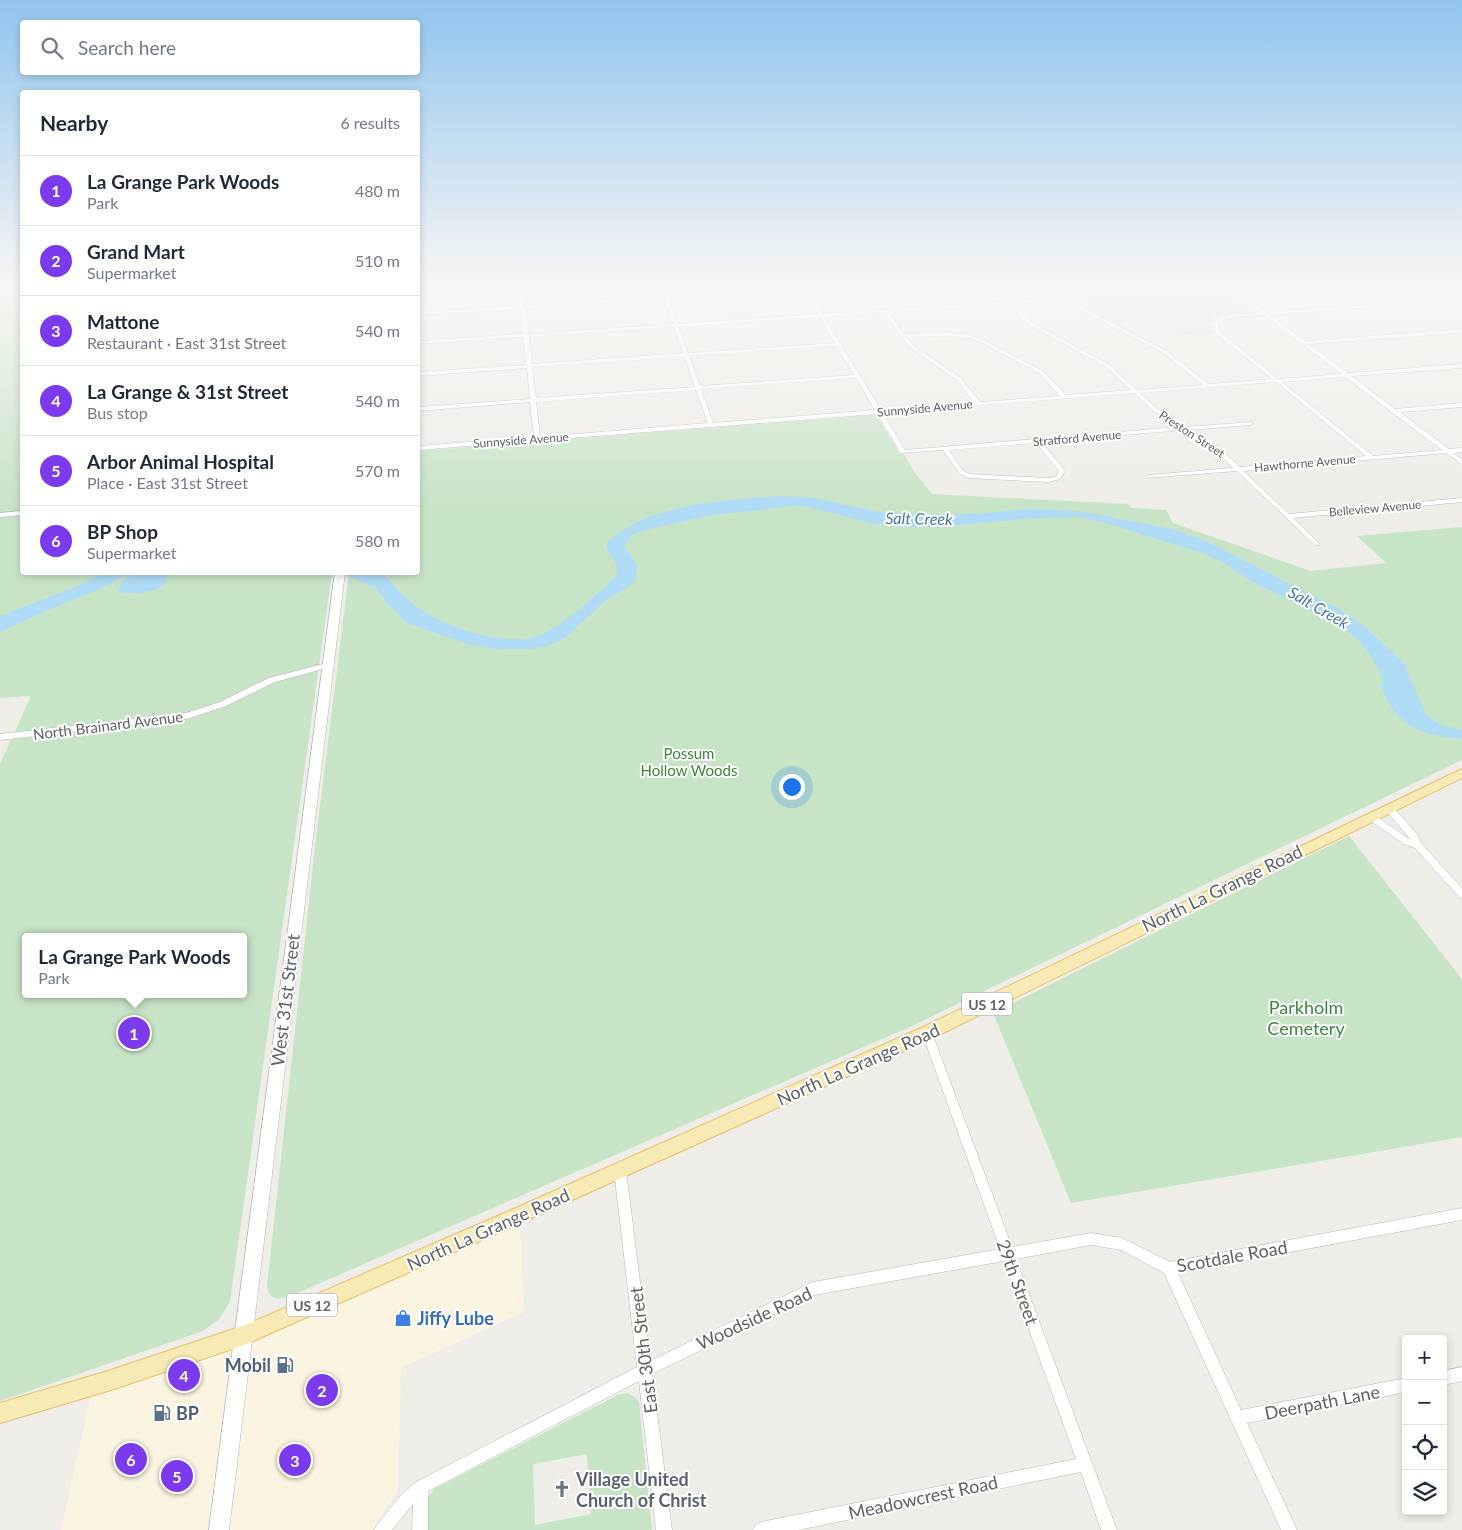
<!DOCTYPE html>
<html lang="en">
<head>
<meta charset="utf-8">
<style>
	body { margin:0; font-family:Lato,sans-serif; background:#f2f2f3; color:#1f2937 }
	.controls { position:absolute; right:15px; bottom:15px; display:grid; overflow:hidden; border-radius:5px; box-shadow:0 2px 8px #0003 }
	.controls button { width:45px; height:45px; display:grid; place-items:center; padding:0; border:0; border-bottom:1px solid #e0e1e3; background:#fff; color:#1f2937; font:25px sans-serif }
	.you { position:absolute; left:791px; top:786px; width:18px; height:18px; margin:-12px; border:4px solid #fff; border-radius:50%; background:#1a73e8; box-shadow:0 0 0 8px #1a73e833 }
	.badge { display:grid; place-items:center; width:32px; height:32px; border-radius:50%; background:#7c3aed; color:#fff; font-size:16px; font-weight:700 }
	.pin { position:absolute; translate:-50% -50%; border:2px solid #fff; box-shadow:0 1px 5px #0006 }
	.popup { position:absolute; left:22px; top:933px; width:225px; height:65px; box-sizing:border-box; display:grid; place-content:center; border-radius:5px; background:#fff; filter:drop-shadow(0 1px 4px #0005); font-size:16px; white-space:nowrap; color:#747a83 }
	.popup b { font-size:19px; color:#1f2937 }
	.popup::after { content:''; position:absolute; left:50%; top:100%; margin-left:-10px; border:10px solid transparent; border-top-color:#fff }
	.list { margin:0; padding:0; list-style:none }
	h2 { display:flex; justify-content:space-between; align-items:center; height:65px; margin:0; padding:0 20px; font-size:21px }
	h2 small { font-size:16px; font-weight:400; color:#747a83 }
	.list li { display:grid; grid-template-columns:32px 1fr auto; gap:15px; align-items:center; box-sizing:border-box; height:70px; padding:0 20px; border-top:1px solid #e0e1e3 }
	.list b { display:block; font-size:19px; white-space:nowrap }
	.list p { margin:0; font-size:16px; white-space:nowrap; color:#747a83 }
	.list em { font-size:16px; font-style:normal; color:#747a83 }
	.icon { flex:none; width:28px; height:28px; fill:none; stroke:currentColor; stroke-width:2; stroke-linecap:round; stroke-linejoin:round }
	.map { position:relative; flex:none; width:1462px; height:1530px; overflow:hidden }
	.search { position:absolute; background:#fff; box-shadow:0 2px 8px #0003; left:20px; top:20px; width:400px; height:55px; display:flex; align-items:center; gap:12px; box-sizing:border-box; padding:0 18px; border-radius:5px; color:#747a83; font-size:19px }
	.panel { position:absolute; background:#fff; box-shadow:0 2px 8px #0003; left:20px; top:90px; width:400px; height:485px; border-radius:5px }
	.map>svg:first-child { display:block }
</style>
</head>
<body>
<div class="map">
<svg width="1462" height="1530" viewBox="0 0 1462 1530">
	<rect width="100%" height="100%" fill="#efede8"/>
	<!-- commercial -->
	<path fill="#fbf4e1" d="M520,1222L524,1312L401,1368L398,1490L373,1530H225L250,1339Z
		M237,1342L213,1530H61L91,1394Z"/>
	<!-- education -->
	<path fill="#dfdcd6" d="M1088,289H1224L1254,312L1226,314L1213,318L1208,324L1213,333L1182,335L1140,318L1119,324L1102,316L1080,297L1095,296Z"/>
	<!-- green -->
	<path fill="#c8e4c7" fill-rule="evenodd" d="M0,289H22V572L332,573L230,1302L218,1320L203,1331L0,1401V764L31,696L0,698ZM25,937H243V994H25Z
		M1088,289H1210L1217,295L1102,302Z
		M872,415L878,417L900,454H904L915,473L932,494L1128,504L1132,508L1166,510L1173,523L1311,571L1386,563L1357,536L1462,527V760L912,1026L288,1297C276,1300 269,1299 267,1286L316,838L349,573L418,572V451Z
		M1349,836L1462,979V1137L1071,1203L993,1013Z
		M627,1393L635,1397L639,1402L652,1530H426L428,1497L434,1489L618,1395ZM587,1454L591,1514L535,1525L533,1464Z"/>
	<!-- water -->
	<path fill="#b0dbf7" d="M784,496L815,498L878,512L910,514H970L1029,509L1064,510L1090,513L1172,529L1208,542L1339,609L1362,624L1404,663L1426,715L1441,725L1462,730V739C1421,735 1398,728 1381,687L1384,680L1373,659L1357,639L1340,625L1251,581L1220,561L1202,553L1103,522L1079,517L1037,518L933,527H898L871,523L809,507L792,506L706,516L637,532L628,539L625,547L637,565L636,578L630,586L606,600L565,638L548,646L530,649H502L471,645L407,623L388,604L375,587L345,575L343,573H382C392,582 401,594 412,603C438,625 507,650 541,635C565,624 593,597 614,579C623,561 608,559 606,544C644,504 731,499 784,496Z
		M138,572L167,573C172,593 131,595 118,592L122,581Z
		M102,573H127C107,589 83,595 60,605C40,613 20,623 0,632V616L73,588Z"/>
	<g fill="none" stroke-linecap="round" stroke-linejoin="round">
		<!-- minor casing -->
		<g stroke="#b4b7bb" stroke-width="1">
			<path id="minor" d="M418,289H427L418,291Z
				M519,289H523L525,305L663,296L661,289H665L668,296L770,289H796L794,290L669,299L678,324L818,314L803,289H808L822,314L1068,297L1061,289H1066L1089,311L1167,351L1209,384L1272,379L1219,336L1212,328V323C1225,312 1244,314 1260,313L1230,289H1235L1266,312L1462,298V300L1270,315L1305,341L1462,329V333L1309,344L1348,373L1462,364V368L1352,376L1395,409L1462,403V407L1400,412L1449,449L1462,448V452L1453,453L1462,459V464L1446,453L1243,471L1289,514L1462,498V502L1293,518L1319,543V545H1315L1237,471L1146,478L1145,477L1148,475L1233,468L1217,452L1183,430L1042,442L1065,471L1060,479L1048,482L968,478L959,473L943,450L901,453L877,414L418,450V446L534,437L530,402L418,411V407L530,399L527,368L418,376V372L526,365L524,337L418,344V341L523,334L521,309L418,315V312L520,306ZM664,299L673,324L528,334L526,308ZM1071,300L1085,313L1163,353L1203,385L1137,390L1110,365L1033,323L1013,304ZM1008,304L1029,325L1106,367L1131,390L1066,395L1043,371L984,340L970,335L948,332L905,334L888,312ZM884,312L909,347L957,380L974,403L881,410L824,317ZM1264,315L1341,374L1278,379L1223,334L1218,328V324C1230,315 1249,316 1264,315ZM819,317L835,343L688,353L679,327ZM674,327L683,353L532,364L529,337ZM948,336L969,338L980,342L1039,373L1060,396L980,402L961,378L913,345L907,337ZM836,346L854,375L700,386L689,356ZM684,357L695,387L536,398L532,367ZM1345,377L1442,450L1373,456L1282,382ZM856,378L875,410L713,423L701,389ZM1276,382L1366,456L1240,467L1221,450L1190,430L1250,425L1253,423L1252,422L1185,427L1156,408L1140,393ZM696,390L708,423L540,437L536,402ZM1134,393L1152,410L1178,427L905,450L883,413ZM1036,443L1059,471L1056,477L1048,478L969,474L963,471L949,450Z
				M22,511V515L0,517V513Z
				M327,663H330L331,665L330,667L275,682L226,706L187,719L0,740V734L186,713L220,702L269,678Z
				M1389,805L1392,806L1417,834L1422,844L1462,888V898L1459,897L1415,848L1404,844L1368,819L1366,817L1368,815H1374L1411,840L1386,810L1384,808L1386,806Z
				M927,1028L931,1030L932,1033L1012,1247L1091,1233L1122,1238L1170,1262L1462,1208V1220L1178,1273L1241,1410L1406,1378V1392L1247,1423L1297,1530H1281L1164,1273L1121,1250L1091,1245L1016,1259L1117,1530H1101L1081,1472L798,1530H753L756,1525L761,1522L1076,1459L1004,1261L814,1295L652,1374L672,1530H656L639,1381L428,1491V1530H412L413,1504L392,1530H374L377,1525L400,1496L416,1482L637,1367L614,1170L616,1166L620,1164L624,1166L626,1170L650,1361L813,1282L1000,1249L922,1033L923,1030Z
				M1462,1367V1381L1443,1385V1371Z"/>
		</g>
		<!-- secondary casing -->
		<g stroke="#b4b6ba" stroke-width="1">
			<path id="secondary" d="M335,572H345L229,1530H209Z"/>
		</g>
		<!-- primary casing -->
		<g stroke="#e5be6b" stroke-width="2">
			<path id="primary" d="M1462,769V778L933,1038L512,1227L244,1345L111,1390L0,1423V1403L111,1370L243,1326L500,1215L921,1028Z"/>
		</g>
		<!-- minor -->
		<use href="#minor" fill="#fff" fill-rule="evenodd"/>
		<!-- secondary -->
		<use href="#secondary" fill="#fff" fill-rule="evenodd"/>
		<!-- primary -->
		<use href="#primary" fill="#f8eab4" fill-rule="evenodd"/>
	</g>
	<!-- sky -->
	<linearGradient id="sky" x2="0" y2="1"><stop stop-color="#91c4ee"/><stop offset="0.57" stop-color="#f8f7f5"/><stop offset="1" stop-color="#f8f7f5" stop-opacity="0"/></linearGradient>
	<rect width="1462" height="503" fill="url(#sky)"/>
	<!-- icons -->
	<defs>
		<g id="shop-bare" transform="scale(1.35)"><path d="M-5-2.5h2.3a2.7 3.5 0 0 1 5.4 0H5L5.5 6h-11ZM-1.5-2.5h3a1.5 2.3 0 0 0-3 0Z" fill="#3f7fe0" stroke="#fff" stroke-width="2.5" paint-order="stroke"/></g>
		<g id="fuel-bare" transform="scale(1.35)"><path d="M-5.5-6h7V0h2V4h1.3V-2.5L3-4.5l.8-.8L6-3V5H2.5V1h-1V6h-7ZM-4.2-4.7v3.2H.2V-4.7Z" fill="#5c6f8a" stroke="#fff" stroke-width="2.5" paint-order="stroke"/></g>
		<g id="church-bare" transform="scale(1.35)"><path d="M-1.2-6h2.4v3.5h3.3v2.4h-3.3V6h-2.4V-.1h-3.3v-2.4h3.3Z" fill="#6b7280" stroke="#fff" stroke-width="2.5" paint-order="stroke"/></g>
	</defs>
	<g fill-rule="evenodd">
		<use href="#shop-bare" x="403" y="1318"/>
		<use href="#fuel-bare" x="285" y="1365"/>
		<use href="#fuel-bare" x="162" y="1413"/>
		<use href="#church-bare" x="562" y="1489"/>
	</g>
	<g text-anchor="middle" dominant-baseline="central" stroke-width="4" stroke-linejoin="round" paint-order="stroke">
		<!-- far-street labels -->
		<g font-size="12" fill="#5f6266" stroke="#fff">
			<text transform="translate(925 408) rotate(-5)">Sunnyside Avenue</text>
			<text transform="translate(1192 434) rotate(33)">Preston Street</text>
			<text transform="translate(1077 438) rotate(-5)">Stratford Avenue</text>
			<text transform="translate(521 440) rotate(-4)">Sunnyside Avenue</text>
			<text transform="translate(1305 463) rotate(-5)">Hawthorne Avenue</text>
			<text transform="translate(1375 508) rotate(-5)">Belleview Avenue</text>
		</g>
		<!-- shield labels -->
		<g fill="#fff" stroke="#8f9194" stroke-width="1">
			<rect x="962" y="992.5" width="50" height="23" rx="4"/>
			<rect x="287" y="1293.5" width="50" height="23" rx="4"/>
		</g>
		<g font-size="14" font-weight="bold" fill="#5f6266">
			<text x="987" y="1004">US 12</text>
			<text x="312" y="1305">US 12</text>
		</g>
		<!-- street labels -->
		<g font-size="15" fill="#5f6266" stroke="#fff">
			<text transform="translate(108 725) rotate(-7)">North Brainard Avenue</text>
		</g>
		<!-- park labels -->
		<g font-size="15" fill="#3f853f" stroke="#fff">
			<text x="689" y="753">Possum<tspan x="689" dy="17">Hollow Woods</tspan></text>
		</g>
		<!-- water labels -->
		<g font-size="16" font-style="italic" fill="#4977a1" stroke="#fff">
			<text transform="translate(919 518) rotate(1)">Salt Creek</text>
			<text transform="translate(1319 607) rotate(30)">Salt Creek</text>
		</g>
		<!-- near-street labels -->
		<g font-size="18" fill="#5f6266" stroke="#fff">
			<text transform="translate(1222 888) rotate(-26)">North La Grange Road</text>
			<text transform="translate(285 1000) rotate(-83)">West 31st Street</text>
			<text transform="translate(858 1064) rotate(-24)">North La Grange Road</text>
			<text transform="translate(488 1229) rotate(-24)">North La Grange Road</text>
			<text transform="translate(1232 1256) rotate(-10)">Scotdale Road</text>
			<text transform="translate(1018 1282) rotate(70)">29th Street</text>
			<text transform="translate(754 1318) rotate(-25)">Woodside Road</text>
			<text transform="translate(643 1350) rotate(-97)">East 30th Street</text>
			<text transform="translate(1322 1402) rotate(-11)">Deerpath Lane</text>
			<text transform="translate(923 1497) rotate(-12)">Meadowcrest Road</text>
		</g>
		<!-- near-park labels -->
		<g font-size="18" fill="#3f853f" stroke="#fff">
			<text x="1306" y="1007">Parkholm<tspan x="1306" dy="21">Cemetery</tspan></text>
		</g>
		<!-- near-shop labels -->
		<g font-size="18" font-weight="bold" fill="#366cbe" stroke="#fff" text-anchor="start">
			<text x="417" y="1318">Jiffy Lube</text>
		</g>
		<!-- near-service labels -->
		<g font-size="18" font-weight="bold" fill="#4e5e75" stroke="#fff" text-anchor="end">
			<text x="271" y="1365">Mobil</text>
			<text x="176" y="1413" text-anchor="start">BP</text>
		</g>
		<!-- near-worship labels -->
		<g font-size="18" font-weight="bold" fill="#5b616d" stroke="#fff" text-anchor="start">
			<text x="576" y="1479">Village United<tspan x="576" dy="21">Church of Christ</tspan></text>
		</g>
	</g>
</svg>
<div class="controls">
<button>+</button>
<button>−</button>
<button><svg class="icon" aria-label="locate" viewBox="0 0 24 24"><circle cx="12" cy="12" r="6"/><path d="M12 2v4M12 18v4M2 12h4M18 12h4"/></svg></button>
<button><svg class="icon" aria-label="layers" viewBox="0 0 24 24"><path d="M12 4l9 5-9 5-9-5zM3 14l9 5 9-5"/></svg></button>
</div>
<div class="you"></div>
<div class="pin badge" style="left:134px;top:1033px">1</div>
<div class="popup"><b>La Grange Park Woods</b>Park</div>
<div class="pin badge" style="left:322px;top:1390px">2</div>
<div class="pin badge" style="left:295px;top:1460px">3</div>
<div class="pin badge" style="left:184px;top:1375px">4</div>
<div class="pin badge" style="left:177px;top:1476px">5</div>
<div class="pin badge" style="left:131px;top:1459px">6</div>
<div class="search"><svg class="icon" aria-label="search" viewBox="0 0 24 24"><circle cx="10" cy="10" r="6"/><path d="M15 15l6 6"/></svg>Search here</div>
<section class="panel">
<h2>Nearby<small>6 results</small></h2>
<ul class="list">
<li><span class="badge">1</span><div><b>La Grange Park Woods</b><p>Park</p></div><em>480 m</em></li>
<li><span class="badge">2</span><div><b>Grand Mart</b><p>Supermarket</p></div><em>510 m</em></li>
<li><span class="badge">3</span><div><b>Mattone</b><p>Restaurant · East 31st Street</p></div><em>540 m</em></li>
<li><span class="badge">4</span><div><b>La Grange &amp; 31st Street</b><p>Bus stop</p></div><em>540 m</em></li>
<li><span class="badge">5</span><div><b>Arbor Animal Hospital</b><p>Place · East 31st Street</p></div><em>570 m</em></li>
<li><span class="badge">6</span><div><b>BP Shop</b><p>Supermarket</p></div><em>580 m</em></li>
</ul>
</section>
</div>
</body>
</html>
